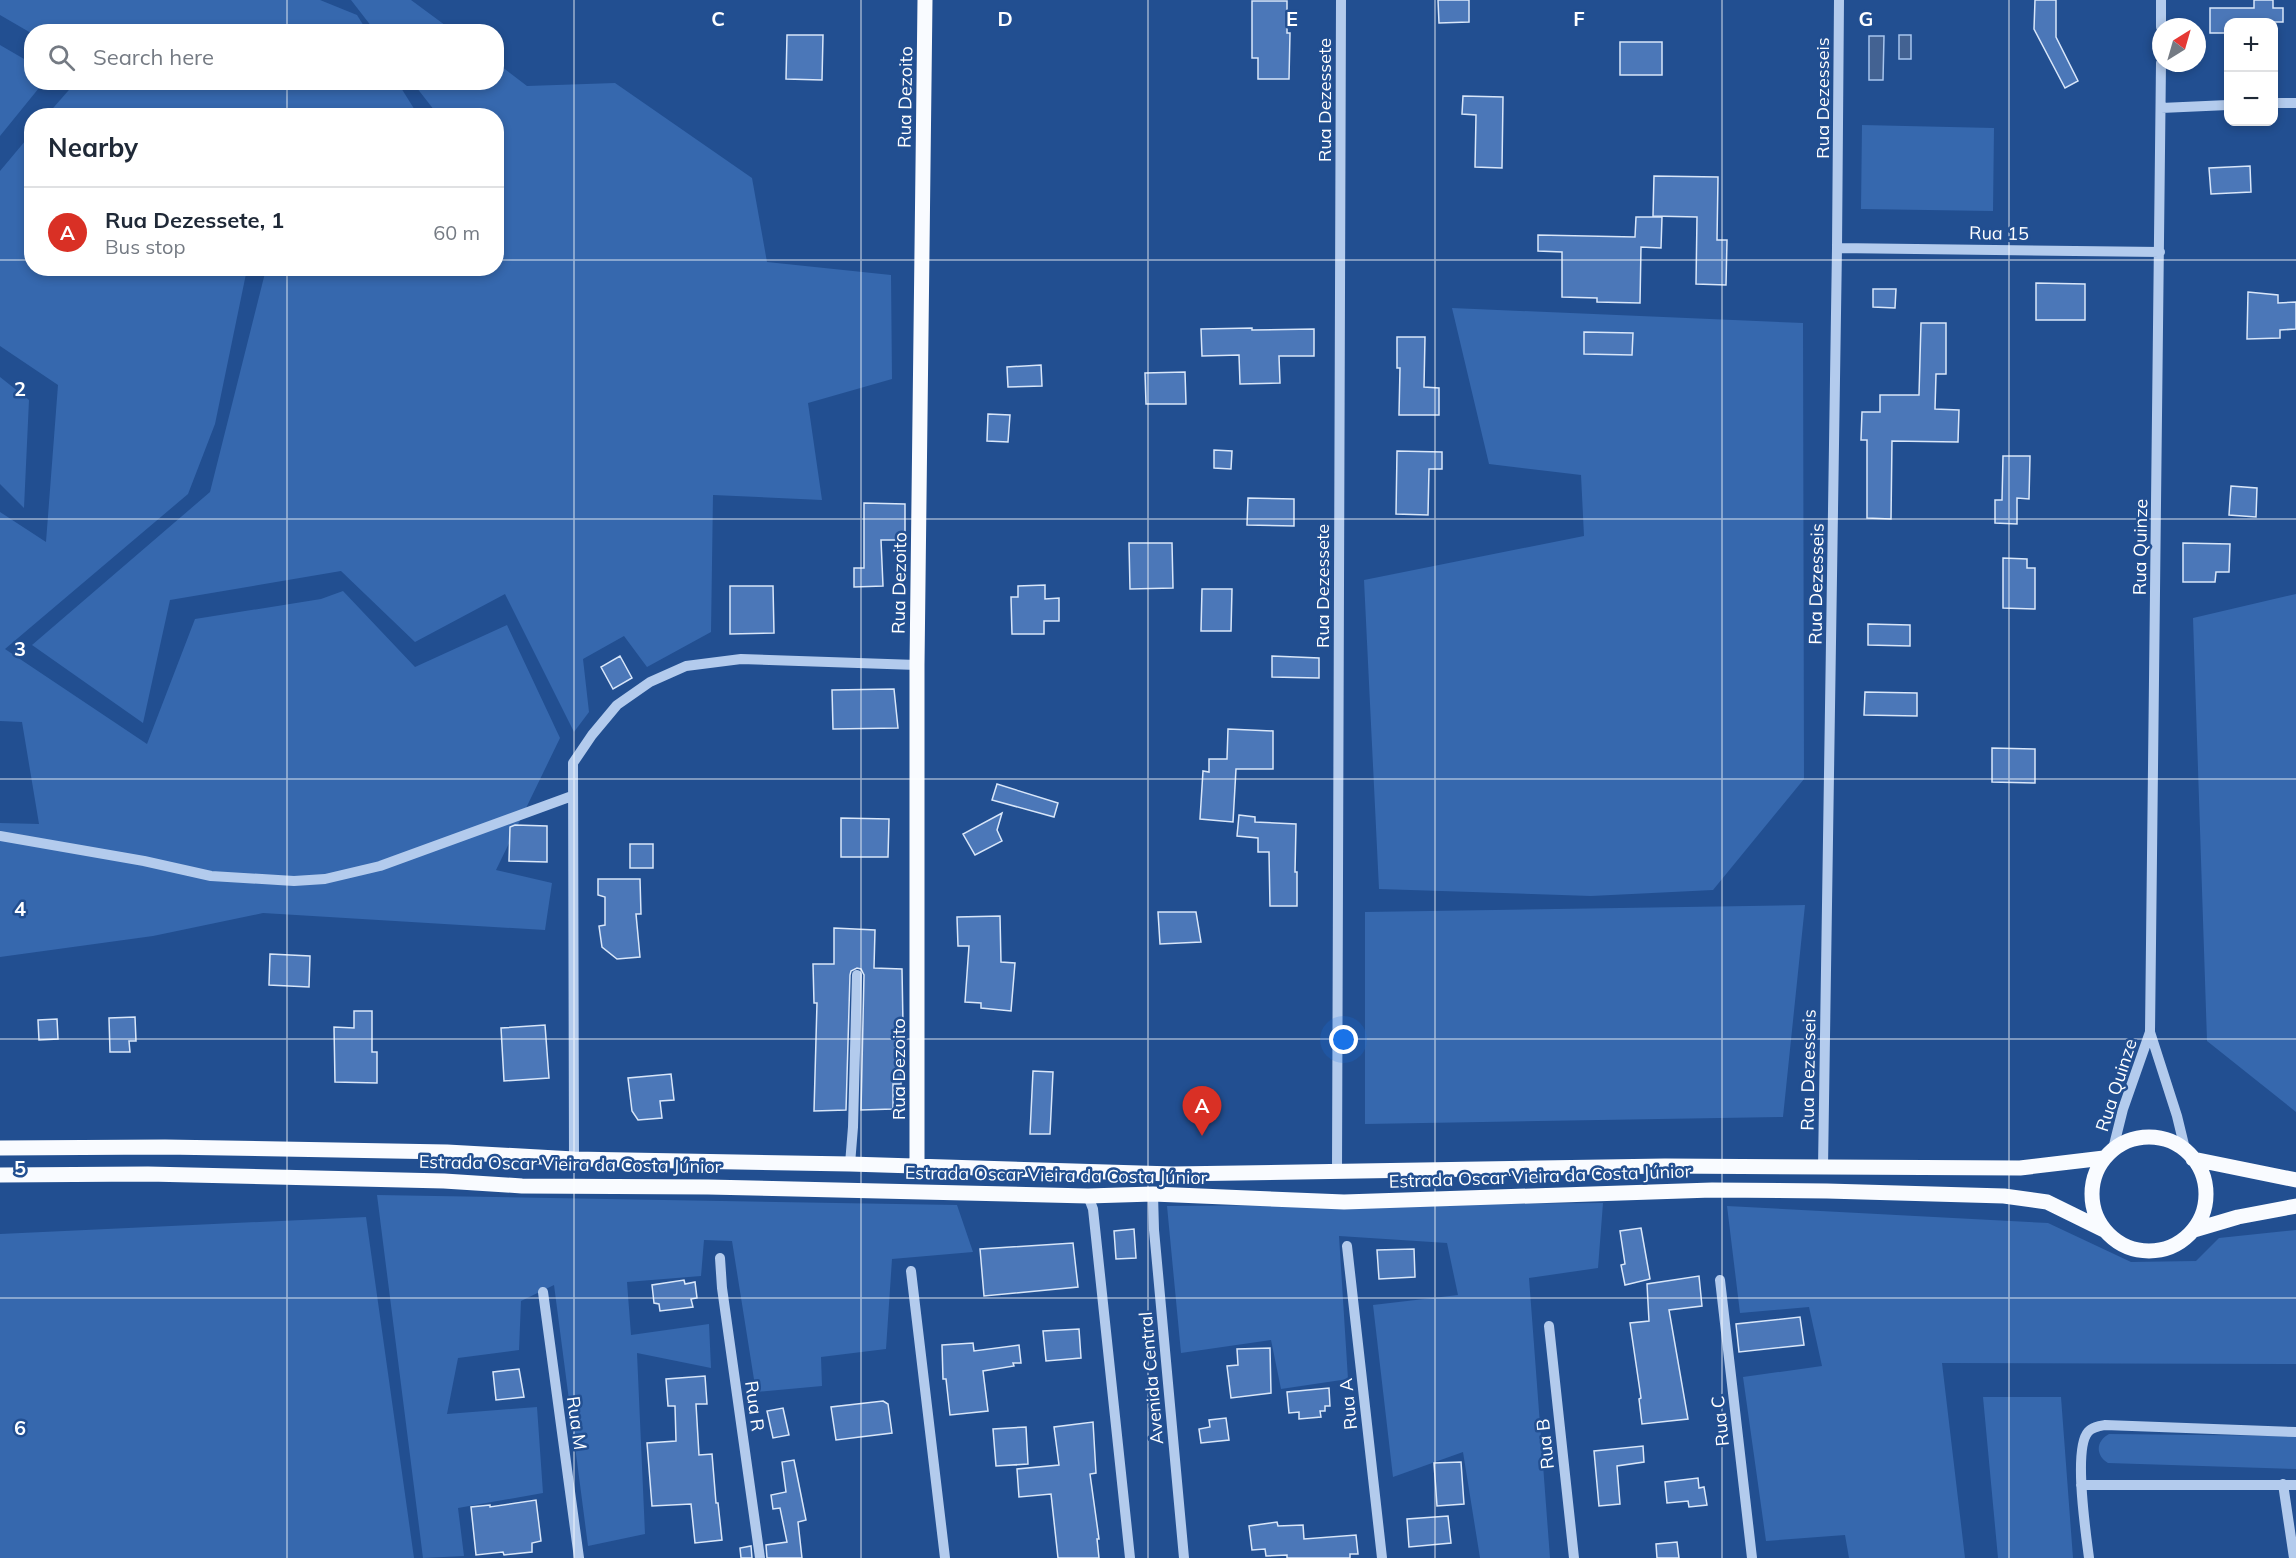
<!DOCTYPE html>
<html lang="en">
<head>
<meta charset="utf-8">
<style>
	body { margin:0; font-family:Mulish,sans-serif; background:#f2f2f3; color:#1f2937 }
	.controls { position:absolute; right:18px; top:18px; display:grid; overflow:hidden; border-radius:12px; box-shadow:0 3px 9px #0003 }
	.controls button { width:54px; height:54px; display:grid; place-items:center; padding:0; border:0; border-bottom:2px solid #e0e1e3; background:#fff; color:#1f2937; font:30px sans-serif }
	.compass { position:absolute; left:2152px; top:18px; width:54px; height:54px; border-radius:50%; background:#fff; box-shadow:0 3px 9px #0003; rotate:37deg }
	.you { position:absolute; left:1344px; top:1040px; width:21px; height:21px; margin:-15px; border:4px solid #fff; border-radius:50%; background:#1a73e8; box-shadow:0 0 0 9px #1a73e833 }
	.badge { display:grid; place-items:center; width:39px; height:39px; border-radius:50%; background:#d93025; color:#fff; font-size:20px; font-weight:700 }
	.pin { position:absolute; translate:-50% -50px; filter:drop-shadow(0 2px 3px #0008) }
	.pin::after { content:''; position:absolute; top:32px; width:21px; height:18px; background:inherit; clip-path:polygon(0 0,100% 0,50% 100%) }
	.list { margin:0; padding:0; list-style:none }
	h2 { display:flex; justify-content:space-between; align-items:center; height:78px; margin:0; padding:0 24px; font-size:26px }
	h2 small { font-size:20px; font-weight:400; color:#747a83 }
	.list li { display:grid; grid-template-columns:39px 1fr auto; gap:18px; align-items:center; box-sizing:border-box; height:90px; padding:0 24px; border-top:2px solid #e0e1e3 }
	.list b { display:block; font-size:22px; white-space:nowrap }
	.list p { margin:0; font-size:20px; white-space:nowrap; color:#747a83 }
	.list em { font-size:20px; font-style:normal; color:#747a83 }
	.icon { flex:none; width:33px; height:33px; fill:none; stroke:currentColor; stroke-width:2; stroke-linecap:round; stroke-linejoin:round }
	.map { position:relative; flex:none; width:2296px; height:1558px; overflow:hidden }
	.search { position:absolute; background:#fff; box-shadow:0 3px 9px #0003; left:24px; top:24px; width:480px; height:66px; display:flex; align-items:center; gap:15px; box-sizing:border-box; padding:0 21px; border-radius:24px; color:#747a83; font-size:22px }
	.panel { position:absolute; background:#fff; box-shadow:0 3px 9px #0003; left:24px; top:108px; width:480px; height:168px; border-radius:24px }
	.map>svg:first-child { display:block }
</style>
</head>
<body>
<div class="map">
<svg width="2296" height="1558" viewBox="0 0 2296 1558">
	<rect width="100%" height="100%" fill="#224f91"/>
	<!-- green -->
	<path fill="#3668ae" d="M0,0H320L357,15L367,31L31,33L0,15Z
		M351,0H411L453,31H375Z
		M0,45L31,63L32,82L43,83L0,136Z
		M497,63L527,86L615,83L752,178L767,262L891,275L892,379L808,403L822,500L713,495L711,632L647,667L624,636L583,659L589,712L574,732L505,594L415,642L341,571L170,600L143,723L32,645L210,492L266,269L496,268V116L438,115L413,83L496,82Z
		M75,83H398L418,115H47Z
		M1862,125L1994,128L1993,211L1861,209Z
		M31,134L32,268L247,269L215,424L188,494L5,649L147,744L195,619L321,599L343,591L415,667L507,625L560,738L496,870L552,883L545,930L263,913L153,936L0,957V823L39,824L22,722L0,721V512L46,542L58,385L0,346V171Z
		M1452,308L1803,323L1804,779L1713,890L1591,896L1379,889L1364,580L1584,536L1581,475L1489,464Z
		M0,377L29,400L24,508L0,484Z
		M2296,594V1112L2207,1041L2193,618Z
		M1805,905L1783,1117L1365,1124V912Z
		M377,1195L957,1205L973,1252L892,1259L886,1349L821,1357L822,1386L756,1392L732,1241L704,1240L701,1276L627,1282L631,1335L709,1324L711,1368L637,1353L645,1534L588,1546L554,1285L521,1301L519,1350L458,1358L447,1414L537,1407L543,1493L458,1508L464,1556L423,1558Z
		M1603,1203L1598,1268L1529,1278L1550,1558H1480L1463,1452L1393,1477L1373,1305L1458,1295L1447,1243L1339,1236L1348,1379L1281,1389L1271,1340L1181,1353L1167,1206Z
		M1727,1206L2048,1223L2131,1262L2196,1261L2219,1238L2296,1230V1364L1942,1363L1965,1558H1849L1845,1535L1766,1541L1743,1377L1822,1366L1809,1307L1740,1313Z
		M366,1217L414,1558H0V1234Z
		M1983,1397H2061L2073,1558H1998Z
		M2109,1434L2296,1436V1469L2108,1463C2095,1455 2096,1441 2109,1434Z"/>
	<!-- water -->
	<path fill="#436292" stroke="#a7c5ee" stroke-width="1.5" d="M1899,35H1911V59H1899Z
		M1869,36H1884L1883,80H1869Z"/>
	<!-- building -->
	<path fill="#4b77b8" stroke="#d8e6f9" stroke-width="1.5" d="M1438,0H1469V22L1439,23Z
		M2035,0H2056V37L2078,81L2065,88L2034,29Z
		M2254,0H2273V8H2283V22H2229V33H2210V8H2254Z
		M1252,1H1287V33H1290L1289,79H1258V58H1252Z
		M787,35H823L822,80L786,79Z
		M1620,42H1662V75H1620Z
		M1463,96L1503,97L1502,168L1475,167L1476,115L1462,114Z
		M2250,166L2251,192L2211,194L2209,168Z
		M1654,176L1718,177L1717,240H1727L1726,285L1696,284L1697,217L1653,216Z
		M1636,217H1662L1661,248L1641,247L1640,303L1597,302V298L1562,297V252L1538,251V235L1635,237Z
		M2036,283L2085,284V320H2036Z
		M1873,289H1896L1895,308L1873,307Z
		M2248,292L2278,295V303L2296,302V329L2280,330V338L2247,339Z
		M1921,323H1946V374H1936L1935,409L1959,410L1958,442L1892,441L1891,519L1867,518V440H1861L1862,412H1880V395H1919Z
		M1252,328V330L1314,329V356H1279L1280,383L1240,384L1239,355L1202,356L1201,329Z
		M1584,332L1633,333L1632,355L1584,354Z
		M1397,337H1425L1424,387L1439,388V415H1399L1400,368H1397Z
		M1041,365L1042,386L1008,387L1007,367Z
		M1185,372L1186,404H1146L1145,373Z
		M988,414L1010,415L1008,442L987,441Z
		M1214,450L1232,451L1231,469L1214,468Z
		M1397,451L1442,452V469H1429L1428,515L1396,514Z
		M2003,456H2030L2029,499L2017,498V524L1995,523V500H2002Z
		M2231,486L2257,488L2256,517L2229,515Z
		M1248,498L1294,499V526L1247,525Z
		M864,503L905,504V540H881L883,586L854,587V568H864Z
		M1129,543H1172L1173,588L1130,589Z
		M2183,543L2230,544L2229,572H2216L2215,582H2183Z
		M2003,558L2027,559V568H2035V609L2003,608Z
		M1045,585V599L1059,598V621H1044V634H1012L1011,597H1018V586Z
		M730,586H773L774,633L730,634Z
		M1202,589H1232L1231,631H1201Z
		M1868,624L1910,625V646L1868,645Z
		M620,656L632,678L613,689L601,667Z
		M1272,656L1319,658V678L1272,677Z
		M894,689L898,728L833,729L832,690Z
		M1865,692L1917,693V716L1864,715Z
		M1228,729L1273,731V769H1236L1233,822L1200,819L1203,771L1209,772V759H1227Z
		M1992,748L2035,749V783L1992,782Z
		M997,784L1058,803L1054,817L992,800Z
		M1002,813L997,830L1002,841L975,855L963,834Z
		M1239,815L1255,817V822L1296,824L1295,872H1297V906H1270L1269,852H1258V838L1237,836Z
		M841,818L889,819L888,857H841Z
		M515,825L547,826V862L509,861L510,827Z
		M630,844H653V868H630Z
		M598,879H640L641,914H636L640,957L617,959L602,947L599,926L605,925V897L598,895Z
		M1158,912H1196L1201,942L1160,944Z
		M1000,916L1001,962L1015,963L1011,1011L981,1008V1003L965,1002L969,946H958L957,917Z
		M834,928L875,930L874,968L902,969L903,1025L895,1027V1053L902,1054L901,1084H893V1109L861,1110L864,975L861,969L857,968L851,971L850,975L846,1110L814,1111L817,1003H814L813,964H834Z
		M270,954L310,956L309,987L269,985Z
		M354,1011H372V1052H377V1083L335,1082L334,1027L354,1028Z
		M135,1017L136,1041H129L130,1052H110L109,1018Z
		M57,1019L58,1039L39,1040L38,1020Z
		M545,1025L549,1078L504,1081L501,1028Z
		M1033,1071L1053,1072L1050,1134H1030Z
		M671,1074L674,1100L660,1101L662,1118L638,1120L632,1111L628,1078Z
		M1641,1228L1650,1279L1625,1285L1621,1265L1625,1264L1620,1231Z
		M1134,1229L1136,1258L1116,1259L1114,1231Z
		M1073,1243L1078,1287L984,1296L980,1249Z
		M1414,1249L1415,1277L1379,1279L1377,1250Z
		M1699,1276L1702,1306L1669,1310L1688,1419L1642,1424L1639,1399L1641,1398L1630,1323L1649,1321L1647,1284Z
		M684,1280L685,1284L695,1282L697,1298L691,1299L693,1307L660,1311L659,1304L654,1303L652,1285Z
		M1800,1317L1804,1345L1739,1352L1736,1324Z
		M1079,1329L1081,1358L1046,1361L1043,1331Z
		M973,1343L974,1351L1019,1345L1021,1363H1013L1014,1366L983,1371L988,1411L950,1415L946,1379H943L942,1345Z
		M1270,1348L1271,1393L1231,1398L1227,1366L1238,1365L1237,1349Z
		M519,1369L524,1397L496,1400L493,1372Z
		M705,1376L707,1404H696L699,1455L712,1454L716,1503H718L722,1540L695,1543L691,1504L652,1506L647,1443L676,1441L675,1406H668L666,1379Z
		M1329,1388L1330,1406H1325V1411H1320L1321,1417L1299,1419V1412L1289,1413L1287,1392Z
		M883,1401L888,1404L892,1433L836,1440L831,1407Z
		M783,1408L789,1435L773,1438L767,1411Z
		M1226,1418L1229,1440L1201,1443L1199,1429L1210,1427L1209,1420Z
		M1093,1422L1096,1473L1090,1474L1099,1539H1097L1099,1558H1058L1051,1494L1019,1497L1017,1469L1059,1465L1054,1427Z
		M1026,1427L1028,1464L996,1466L993,1429Z
		M1643,1446L1644,1462L1617,1466L1620,1504L1599,1506L1594,1451Z
		M794,1460L806,1520L798,1522L802,1558H767L766,1545L787,1542L780,1508L773,1509L771,1495L786,1492L782,1462Z
		M1461,1462L1464,1504L1437,1506L1434,1463Z
		M1698,1478L1699,1488L1704,1487L1707,1505L1689,1507L1688,1501L1667,1503L1665,1482Z
		M536,1500L541,1541L532,1543V1552L504,1555L503,1552L476,1555L471,1507L490,1505V1507Z
		M1448,1516L1451,1543L1409,1547L1407,1519Z
		M1277,1522L1278,1526L1303,1525L1304,1539L1356,1535L1358,1554H1350V1558H1287V1555L1266,1556L1265,1549L1252,1550L1249,1526Z
		M1677,1542L1679,1558H1657L1656,1544Z
		M751,1546L752,1558H741L740,1548Z"/>
	<g fill="none" stroke-linecap="round" stroke-linejoin="round">
		<!-- minor -->
		<path stroke="#b3cbed" stroke-width="10" d="M2161,27V0
			M2274,103H2296
			M2161,108L2228,105
			M1837,248L2160,252
			M0,836L144,861L211,876L294,881L325,879L380,866L572,796
			M2150,1032L2177,1116L2185,1149
			M2113,1149L2123,1109L2150,1032L2161,63
			M574,1159L573,763L592,735L617,705L650,682L686,666L741,659L917,665
			M850,1164L853,1127L857,975
			M1823,1168L1837,248L1839,0
			M1337,1171L1341,0
			M1153,1194L1154,1230L1184,1558
			M1088,1196L1093,1209L1130,1558
			M1347,1246L1382,1558
			M720,1258L722,1288L760,1558
			M911,1271L945,1558
			M1720,1280L1752,1558
			M543,1292L579,1558
			M1549,1326L1574,1558
			M2283,1484L2294,1558
			M2081,1485H2296
			M2089,1558C2086,1534 2073,1449 2088,1432C2092,1427 2099,1426 2105,1425L2296,1432"/>
		<!-- major -->
		<path stroke="#f9fbff" stroke-width="15" d="M2092 1194a57 57 0 1 1 114 0a57 57 0 1 1-114 0Z
			M0,1148L165,1147L447,1152L574,1159L850,1164L1173,1174L1665,1166L2020,1168L2104,1158
			M2193,1159L2296,1180
			M917,1167V665L925,0
			M0,1175L148,1174L444,1181L522,1186L708,1187L1088,1196L1153,1194L1344,1202L1712,1190L1827,1191L2004,1196L2047,1202L2104,1230
			M2194,1230L2238,1217L2296,1206"/>
	</g>
	<!-- grid -->
	<path fill="none" stroke="#fff" stroke-width="1.5" stroke-opacity="0.55" d="M287,0V32M574,0V1558M861,0V1558M1148,0V1558M1435,0V1558M1722,0V1558M2009,0V1558M287,82V116M0,260H32M496,260H2296M287,268V1558M0,519H2296M0,779H2296M0,1039H2296M0,1298H2296"/>
	<g text-anchor="middle" dominant-baseline="central" stroke-width="5" stroke-linejoin="round" paint-order="stroke">
		<!-- street labels -->
		<g font-size="18" fill="#fff" stroke="#224f91">
			<text transform="translate(905 97) rotate(-89)">Rua Dezoito</text>
			<text transform="translate(1822 98) rotate(-90)">Rua Dezesseis</text>
			<text transform="translate(1324 100) rotate(-90)">Rua Dezessete</text>
			<text transform="translate(1999 233) rotate(1)">Rua 15</text>
			<text transform="translate(2140 547) rotate(-89)">Rua Quinze</text>
			<text transform="translate(899 583) rotate(-89)">Rua Dezoito</text>
			<text transform="translate(1816 584) rotate(-89)">Rua Dezesseis</text>
			<text transform="translate(1322 586) rotate(-90)">Rua Dezessete</text>
			<text transform="translate(898 1069) rotate(-90)">Rua Dezoito</text>
			<text transform="translate(1808 1070) rotate(-89)">Rua Dezesseis</text>
			<text transform="translate(2116 1085) rotate(-72)">Rua Quinze</text>
			<text transform="translate(570 1164) rotate(1)">Estrada Oscar Vieira da Costa Júnior</text>
			<text transform="translate(1056 1175) rotate(1)">Estrada Oscar Vieira da Costa Júnior</text>
			<text transform="translate(1540 1176) rotate(-2)">Estrada Oscar Vieira da Costa Júnior</text>
			<text transform="translate(1151 1378) rotate(-95)">Avenida Central</text>
			<text transform="translate(1348 1404) rotate(-96)">Rua A</text>
			<text transform="translate(755 1406) rotate(82)">Rua R</text>
			<text transform="translate(1720 1421) rotate(-96)">Rua C</text>
			<text transform="translate(577 1423) rotate(82)">Rua M</text>
			<text transform="translate(1545 1444) rotate(-96)">Rua B</text>
		</g>
	</g>
	<g font-size="20" text-anchor="middle" font-weight="bold" fill="#fff" stroke="#224f91" stroke-width="5" stroke-linejoin="round" paint-order="stroke">
		<text x="718" y="26">C</text>
		<text x="1005" y="26">D</text>
		<text x="1292" y="26">E</text>
		<text x="1579" y="26">F</text>
		<text x="1866" y="26">G</text>
		<text x="20" y="396">2</text>
		<text x="20" y="656">3</text>
		<text x="20" y="916">4</text>
		<text x="20" y="1175">5</text>
		<text x="20" y="1435">6</text>
	</g>
</svg>
<div class="controls">
<button>+</button>
<button>−</button>
</div>
<svg class="compass" viewBox="-18 -18 36 36"><path d="M0-13l5 13h-10z" fill="#e53935"/><path d="M0 13l5-13h-10z" fill="#747a83"/></svg>
<div class="you"></div>
<div class="pin badge" style="left:1202px;top:1136px">A</div>
<div class="search"><svg class="icon" aria-label="search" viewBox="0 0 24 24"><circle cx="10" cy="10" r="6"/><path d="M15 15l6 6"/></svg>Search here</div>
<section class="panel">
<h2>Nearby<small></small></h2>
<ul class="list">
<li><span class="badge">A</span><div><b>Rua Dezessete, 1</b><p>Bus stop</p></div><em>60 m</em></li>
</ul>
</section>
</div>
</body>
</html>
